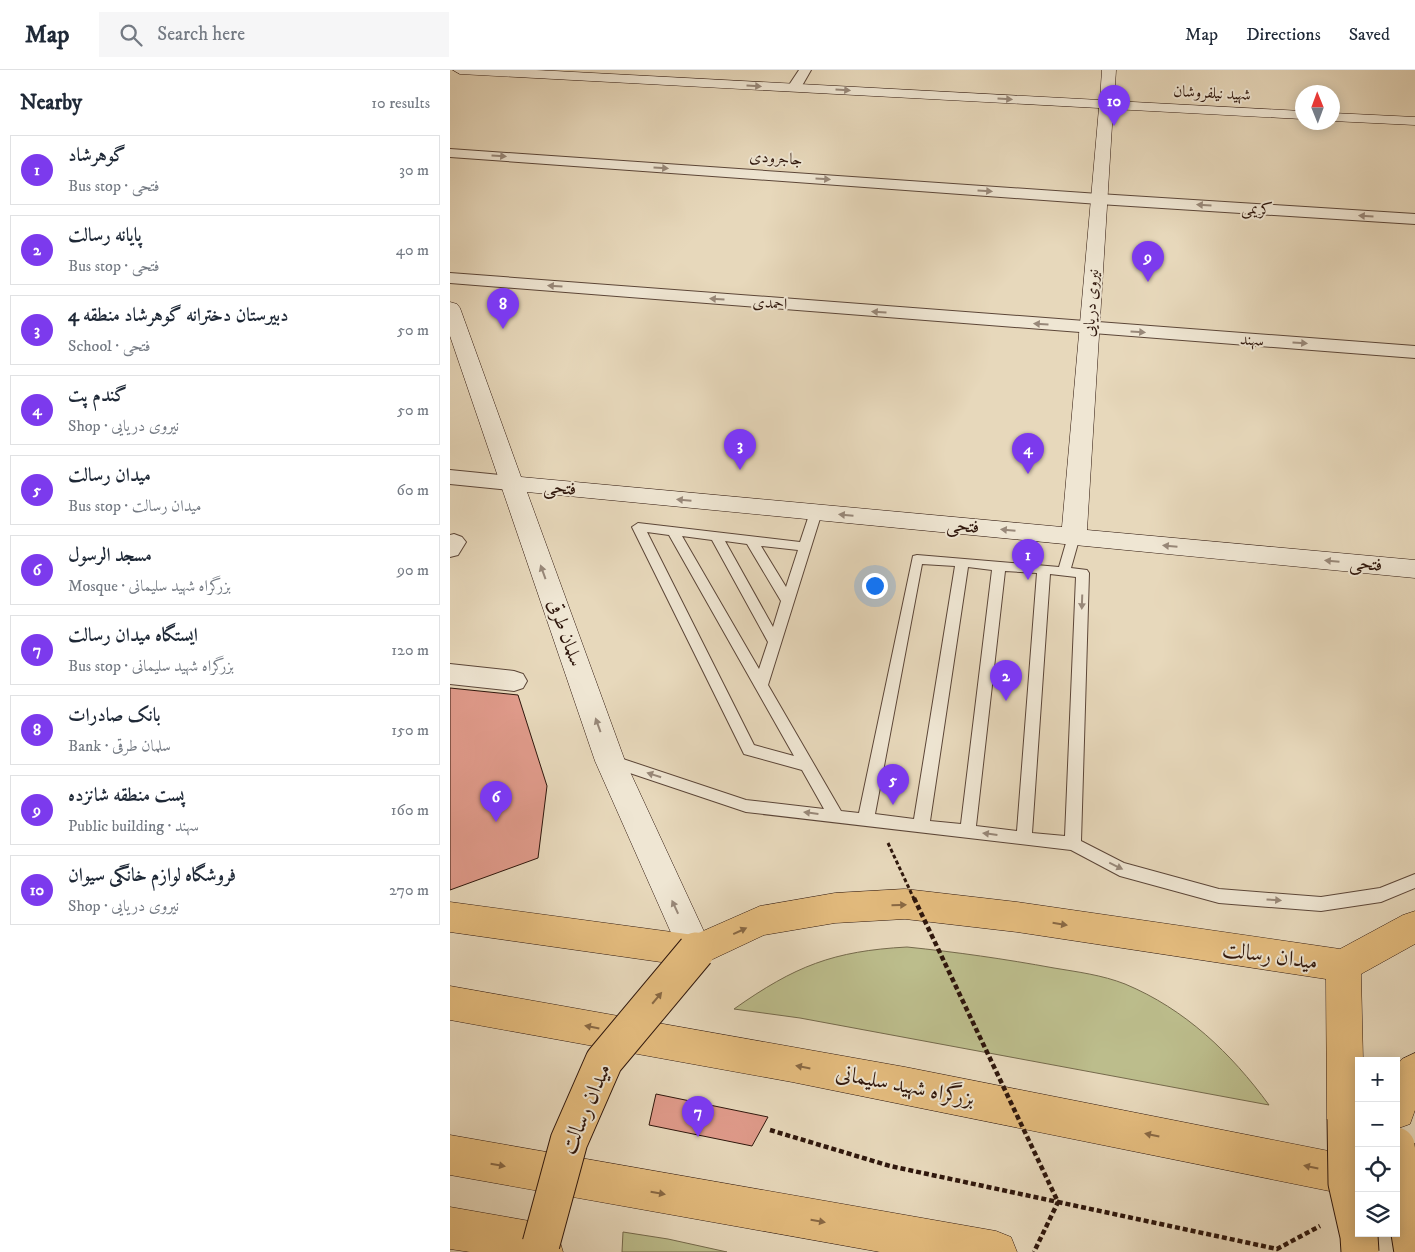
<!DOCTYPE html>
<html lang="en">
<head>
<meta charset="utf-8">
<style>
	body { margin:0; font-family:"IM FELL DW Pica",Amiri,serif; background:#f6f6f7; color:#1f2937 }
	.controls { position:absolute; right:15px; bottom:15px; display:grid; overflow:hidden; border-radius:0px; box-shadow:0 2px 12px #0003 }
	.controls button { width:45px; height:45px; display:grid; place-items:center; padding:0; border:0; border-bottom:1px solid #e0e1e3; background:#fff; color:#1f2937; font:25px sans-serif }
	.compass { position:absolute; left:845px; top:15px; width:45px; height:45px; border-radius:50%; background:#fff; box-shadow:0 2px 12px #0003; rotate:359deg }
	.you { position:absolute; left:424px; top:515px; width:18px; height:18px; margin:-12px; border:4px solid #fff; border-radius:50%; background:#1a73e8; box-shadow:0 0 0 8px #1a73e833 }
	.badge { display:grid; place-items:center; width:32px; height:32px; border-radius:50%; background:#7c3aed; color:#fff; font-size:16px; font-weight:700 }
	.pin { position:absolute; translate:-50% -41px; filter:drop-shadow(0 1px 2px #0008) }
	.pin::after { content:''; position:absolute; top:26px; width:18px; height:15px; background:inherit; clip-path:polygon(0 0,100% 0,50% 100%) }
	.list { margin:0; padding:0; list-style:none }
	h2 { display:flex; justify-content:space-between; align-items:center; height:65px; margin:0; padding:0 20px; font-size:21px }
	h2 small { font-size:16px; font-weight:400; color:#747a83 }
	.list li { display:grid; grid-template-columns:32px 1fr auto; gap:15px; align-items:center; box-sizing:border-box; height:70px; margin:0 10px 10px; padding:0 10px; border:1px solid #e0e1e3; border-radius:0px }
	.list b { display:block; font-size:19px; white-space:nowrap }
	.list p { margin:0; font-size:16px; white-space:nowrap; color:#747a83 }
	.list em { font-size:16px; font-style:normal; color:#747a83 }
	.icon { flex:none; width:28px; height:28px; fill:none; stroke:currentColor; stroke-width:2; stroke-linecap:round; stroke-linejoin:round }
	.map { position:relative; flex:none; width:965px; height:1182px; overflow:hidden }
	header { display:flex; align-items:center; gap:30px; box-sizing:border-box; height:70px; padding:0 25px; background:#fff; border-bottom:1px solid #e0e1e3 }
	header strong { font-size:24px }
	nav { display:flex; gap:28px; margin-inline-start:auto; font-size:18px }
	.search { width:350px; height:45px; background:#f6f6f7; display:flex; align-items:center; gap:12px; box-sizing:border-box; padding:0 18px; border-radius:0px; color:#747a83; font-size:19px }
	main { display:flex }
	aside { flex:1; background:#fff }
	.map>svg:first-child { display:block }
</style>
</head>
<body>
<header>
<strong>Map</strong>
<div class="search"><svg class="icon" aria-label="search" viewBox="0 0 24 24"><circle cx="10" cy="10" r="6"/><path d="M15 15l6 6"/></svg>Search here</div>
<nav><a>Map</a><a>Directions</a><a>Saved</a></nav>
</header>
<main>
<aside>
<h2>Nearby<small>10 results</small></h2>
<ul class="list">
<li><span class="badge">1</span><div><b>گوهرشاد</b><p>Bus stop · فتحی</p></div><em>30 m</em></li>
<li><span class="badge">2</span><div><b>پایانه رسالت</b><p>Bus stop · فتحی</p></div><em>40 m</em></li>
<li><span class="badge">3</span><div><b>دبیرستان دخترانه گوهرشاد منطقه 4</b><p>School · فتحی</p></div><em>50 m</em></li>
<li><span class="badge">4</span><div><b>گندم پت</b><p>Shop · نیروی دریایی</p></div><em>50 m</em></li>
<li><span class="badge">5</span><div><b>میدان رسالت</b><p>Bus stop · میدان رسالت</p></div><em>60 m</em></li>
<li><span class="badge">6</span><div><b>مسجد الرسول</b><p>Mosque · بزرگراه شهید سلیمانی</p></div><em>90 m</em></li>
<li><span class="badge">7</span><div><b>ایستگاه میدان رسالت</b><p>Bus stop · بزرگراه شهید سلیمانی</p></div><em>120 m</em></li>
<li><span class="badge">8</span><div><b>بانک صادرات</b><p>Bank · سلمان طرقی</p></div><em>150 m</em></li>
<li><span class="badge">9</span><div><b>پست منطقه شانزده</b><p>Public building · سهند</p></div><em>160 m</em></li>
<li><span class="badge">10</span><div><b>فروشگاه لوازم خانگی سیوان</b><p>Shop · نیروی دریایی</p></div><em>270 m</em></li>
</ul>
</aside>
<div class="map">
<svg width="965" height="1182" viewBox="0 0 965 1182">
	<rect width="100%" height="100%" fill="#e7d8bb"/>
	<filter id="stains"><feTurbulence type="fractalNoise" baseFrequency=".004" numOctaves="4"/><feColorMatrix values="0 0 0 0 .2 0 0 0 0 .09 0 0 0 0 .02 0 0 0 .5 -.17"/></filter>
	<radialGradient id="worn" r=".72"><stop offset=".6" stop-color="#630" stop-opacity="0"/><stop offset="1" stop-color="#630" stop-opacity=".3"/></radialGradient>
	<!-- green -->
	<path fill="#bcbd8c" stroke="#756a4c" d="M457,877C506,882 555,889 604,898C628,902 652,905 675,914C735,939 781,983 819,1035L350,948L284,939C345,896 383,881 457,877Z
		M173,1162L218,1169L277,1182H172Z"/>
	<!-- building -->
	<path fill="#e09b8b" stroke="#2e160c" d="M0,618L68,625L97,716L88,788L0,820Z
		M206,1024L318,1047L302,1076L199,1055Z"/>
	<g fill="none" stroke-linecap="round" stroke-linejoin="round">
		<!-- service casing -->
		<g stroke="#5c4638" stroke-width="2">
			<path id="service" d="M366,438L372,442L318,615L391,741L409,743L463,486L467,485L609,497L618,466L624,462L630,466L621,498L637,500L639,503L631,771L674,793L769,819L871,827L930,818L965,804V818L931,832L871,841L769,833L670,806L621,780L296,742L156,695L154,691L156,687L161,685L296,730L374,739L352,700L294,684L182,457L188,453L350,472L360,442ZM197,462L219,465L344,686L304,675ZM232,466L262,470L318,572L309,599ZM275,471L297,474L331,531L323,557ZM311,476L348,480L336,517ZM472,494L505,496L464,749L425,744ZM518,497L542,500L511,754L480,751ZM555,501L587,503L567,761L526,756ZM600,504L626,507L615,766L582,763Z"/>
		</g>
		<!-- minor casing -->
		<g stroke="#5c4638" stroke-width="2">
			<path id="minor" d="M349,0H361L349,21H339L337,18Z
				M0,79L649,124L965,144V154L649,134L0,87Z
				M0,203L965,276V288L0,213Z
				M0,400L61,406L69,408L72,413L69,418L61,420L0,414Z
				M4,464L12,467L16,472L8,485L0,487V465Z
				M0,594L64,601L73,604L77,611L73,618L64,621L0,614Z"/>
		</g>
		<!-- secondary casing -->
		<g stroke="#2e160c" stroke-width="1">
			<path id="secondary" d="M3,0H86L650,30L652,0H666L664,31L852,41V49L663,39L637,460L965,490V508L77,422L175,691L263,881L258,892L246,897L234,892L145,691L0,266V232L7,234L10,238L71,407L612,457L649,38L10,4Z
				M882,43L965,47V55L882,51Z"/>
		</g>
		<!-- primary casing -->
		<g stroke="#2e160c" stroke-width="1">
			<path id="primary" d="M455,819L567,832L890,879L953,845L965,841V874L911,904L913,991H909V1063L896,1068L882,1063L877,1049L876,909L567,862L455,849L385,853L314,865L246,897L0,862V832L244,865L310,836L385,823Z
				M965,983V1040L960,1054L946,1059V997L952,989Z
				M0,1137L91,1153L106,1159L113,1182H20L0,1179Z"/>
		</g>
		<!-- trunk casing -->
		<g stroke="#2e160c" stroke-width="1">
			<path id="trunk" d="M0,916L455,997L909,1087V1127L342,1012L0,950Z
				M0,1065L546,1161L561,1167L567,1182H430L0,1105Z"/>
		</g>
		<!-- path -->
		<path stroke="#2e160c" stroke-width="4.5" stroke-dasharray="5 3" stroke-linecap="butt" d="M320,1060L440,1096L608,1132L584,1182"/>
		<!-- service -->
		<use href="#service" fill="#efe6d3" fill-rule="evenodd"/>
		<!-- minor -->
		<use href="#minor" fill="#efe6d3" fill-rule="evenodd"/>
		<!-- secondary -->
		<use href="#secondary" fill="#efe6d3" fill-rule="evenodd"/>
		<!-- primary -->
		<use href="#primary" fill="#e4bc7e" fill-rule="evenodd"/>
		<!-- trunk -->
		<use href="#trunk" fill="#e4bc7e" fill-rule="evenodd"/>
		<!-- primary-bridge casing -->
		<g stroke="#2e160c" stroke-width="39" stroke-linecap="butt">
			<path id="primary-bridge" d="M896,1049L897,1113L909,1166L910,1182
				M946,1076L963,1182
				M91,1174L119,1071L154,991L246,881"/>
		</g>
		<!-- path-bridge-far1 -->
		<path stroke="#2e160c" stroke-width="3" stroke-dasharray="4 2.5" stroke-linecap="butt" d="M438,773L464,829"/>
		<!-- path-bridge -->
		<path stroke="#2e160c" stroke-width="4.5" stroke-dasharray="5 3" stroke-linecap="butt" d="M464,828L608,1132L827,1179L870,1156"/>
		<!-- primary-bridge -->
		<use href="#primary-bridge" stroke="#e4bc7e" stroke-width="37"/>
	</g>
	<!-- one-way arrows -->
	<defs><path id="oneway-solid" d="M-6-.8H1V-3.2L6.5 0L1 3.2V.8H-6Z" transform="scale(1.25)"/></defs>
	<g fill="#988879">
		<use href="#oneway-solid" transform="translate(304 16) rotate(3)"/>
		<use href="#oneway-solid" transform="translate(393 20) rotate(3)"/>
		<use href="#oneway-solid" transform="translate(555 29) rotate(3)"/>
		<use href="#oneway-solid" transform="translate(49 86) rotate(4)"/>
		<use href="#oneway-solid" transform="translate(211 98) rotate(4)"/>
		<use href="#oneway-solid" transform="translate(373 109) rotate(4)"/>
		<use href="#oneway-solid" transform="translate(535 121) rotate(4)"/>
		<use href="#oneway-solid" transform="translate(754 135) rotate(-176)"/>
		<use href="#oneway-solid" transform="translate(916 146) rotate(-176)"/>
		<use href="#oneway-solid" transform="translate(105 216) rotate(-176)"/>
		<use href="#oneway-solid" transform="translate(267 229) rotate(-176)"/>
		<use href="#oneway-solid" transform="translate(429 242) rotate(-176)"/>
		<use href="#oneway-solid" transform="translate(591 254) rotate(-176)"/>
		<use href="#oneway-solid" transform="translate(688 262) rotate(4)"/>
		<use href="#oneway-solid" transform="translate(850 273) rotate(4)"/>
		<use href="#oneway-solid" transform="translate(234 430) rotate(-175)"/>
		<use href="#oneway-solid" transform="translate(396 445) rotate(-175)"/>
		<use href="#oneway-solid" transform="translate(558 460) rotate(-175)"/>
		<use href="#oneway-solid" transform="translate(720 476) rotate(-175)"/>
		<use href="#oneway-solid" transform="translate(882 491) rotate(-175)"/>
		<use href="#oneway-solid" transform="translate(93 502) rotate(-110)"/>
		<use href="#oneway-solid" transform="translate(632 532) rotate(92)"/>
		<use href="#oneway-solid" transform="translate(148 655) rotate(-110)"/>
		<use href="#oneway-solid" transform="translate(204 705) rotate(-162)"/>
		<use href="#oneway-solid" transform="translate(361 743) rotate(-173)"/>
		<use href="#oneway-solid" transform="translate(540 764) rotate(-173)"/>
		<use href="#oneway-solid" transform="translate(666 796) rotate(26)"/>
		<use href="#oneway-solid" transform="translate(824 830) rotate(4)"/>
		<use href="#oneway-solid" transform="translate(225 837) rotate(-115)"/>
	</g>
	<g fill="#896945">
		<use href="#oneway-solid" transform="translate(449 835) rotate(-2)"/>
		<use href="#oneway-solid" transform="translate(610 854) rotate(9)"/>
		<use href="#oneway-solid" transform="translate(290 861) rotate(-25)"/>
		<use href="#oneway-solid" transform="translate(207 928) rotate(-50)"/>
		<use href="#oneway-solid" transform="translate(142 957) rotate(-169)"/>
		<use href="#oneway-solid" transform="translate(353 997) rotate(-169)"/>
		<use href="#oneway-solid" transform="translate(702 1065) rotate(-168)"/>
		<use href="#oneway-solid" transform="translate(48 1095) rotate(10)"/>
		<use href="#oneway-solid" transform="translate(861 1097) rotate(-168)"/>
		<use href="#oneway-solid" transform="translate(208 1123) rotate(10)"/>
		<use href="#oneway-solid" transform="translate(368 1151) rotate(10)"/>
	</g>
	<g text-anchor="middle" dominant-baseline="central" stroke-width="4" stroke-linejoin="round" paint-order="stroke">
		<!-- far-street labels -->
		<g font-size="16" fill="#2e160c" stroke="#efe6d3">
			<text transform="translate(762 23) rotate(3)">شهید نیلفروشان</text>
			<text transform="translate(326 88) rotate(4)">جاجرودی</text>
			<text transform="translate(807 139) rotate(4)">کریمی</text>
			<text transform="translate(320 233) rotate(4)">احمدی</text>
			<text transform="translate(641 233) rotate(-86)">نیروی دریایی</text>
			<text transform="translate(802 270) rotate(4)">سهند</text>
		</g>
		<!-- street labels -->
		<g font-size="19" fill="#2e160c" stroke="#efe6d3">
			<text transform="translate(110 418) rotate(5)">فتحی</text>
			<text transform="translate(513 456) rotate(5)">فتحی</text>
			<text transform="translate(916 494) rotate(5)">فتحی</text>
			<text transform="translate(115 563) rotate(70)">سلمان طرقی</text>
		</g>
		<!-- near-street labels -->
		<g font-size="22" fill="#2e160c" stroke="#efe6d3">
			<text transform="translate(820 886) rotate(8)">میدان رسالت</text>
			<text transform="translate(455 1016) rotate(11)">بزرگراه شهید سلیمانی</text>
			<text transform="translate(136 1039) rotate(-67)">میدان رسالت</text>
		</g>
	</g>
	<rect width="100%" height="100%" filter="url(#stains)"/>
	<rect width="100%" height="100%" fill="url(#worn)"/>
</svg>
<div class="controls">
<button>+</button>
<button>−</button>
<button><svg class="icon" aria-label="locate" viewBox="0 0 24 24"><circle cx="12" cy="12" r="6"/><path d="M12 2v4M12 18v4M2 12h4M18 12h4"/></svg></button>
<button><svg class="icon" aria-label="layers" viewBox="0 0 24 24"><path d="M12 4l9 5-9 5-9-5zM3 14l9 5 9-5"/></svg></button>
</div>
<svg class="compass" viewBox="-18 -18 36 36"><path d="M0-13l5 13h-10z" fill="#e53935"/><path d="M0 13l5-13h-10z" fill="#747a83"/></svg>
<div class="you"></div>
<div class="pin badge" style="left:578px;top:510px">1</div>
<div class="pin badge" style="left:556px;top:631px">2</div>
<div class="pin badge" style="left:290px;top:400px">3</div>
<div class="pin badge" style="left:578px;top:404px">4</div>
<div class="pin badge" style="left:443px;top:735px">5</div>
<div class="pin badge" style="left:46px;top:752px">6</div>
<div class="pin badge" style="left:248px;top:1067px">7</div>
<div class="pin badge" style="left:53px;top:259px">8</div>
<div class="pin badge" style="left:698px;top:212px">9</div>
<div class="pin badge" style="left:664px;top:56px">10</div>
</div>
</main>
</body>
</html>
